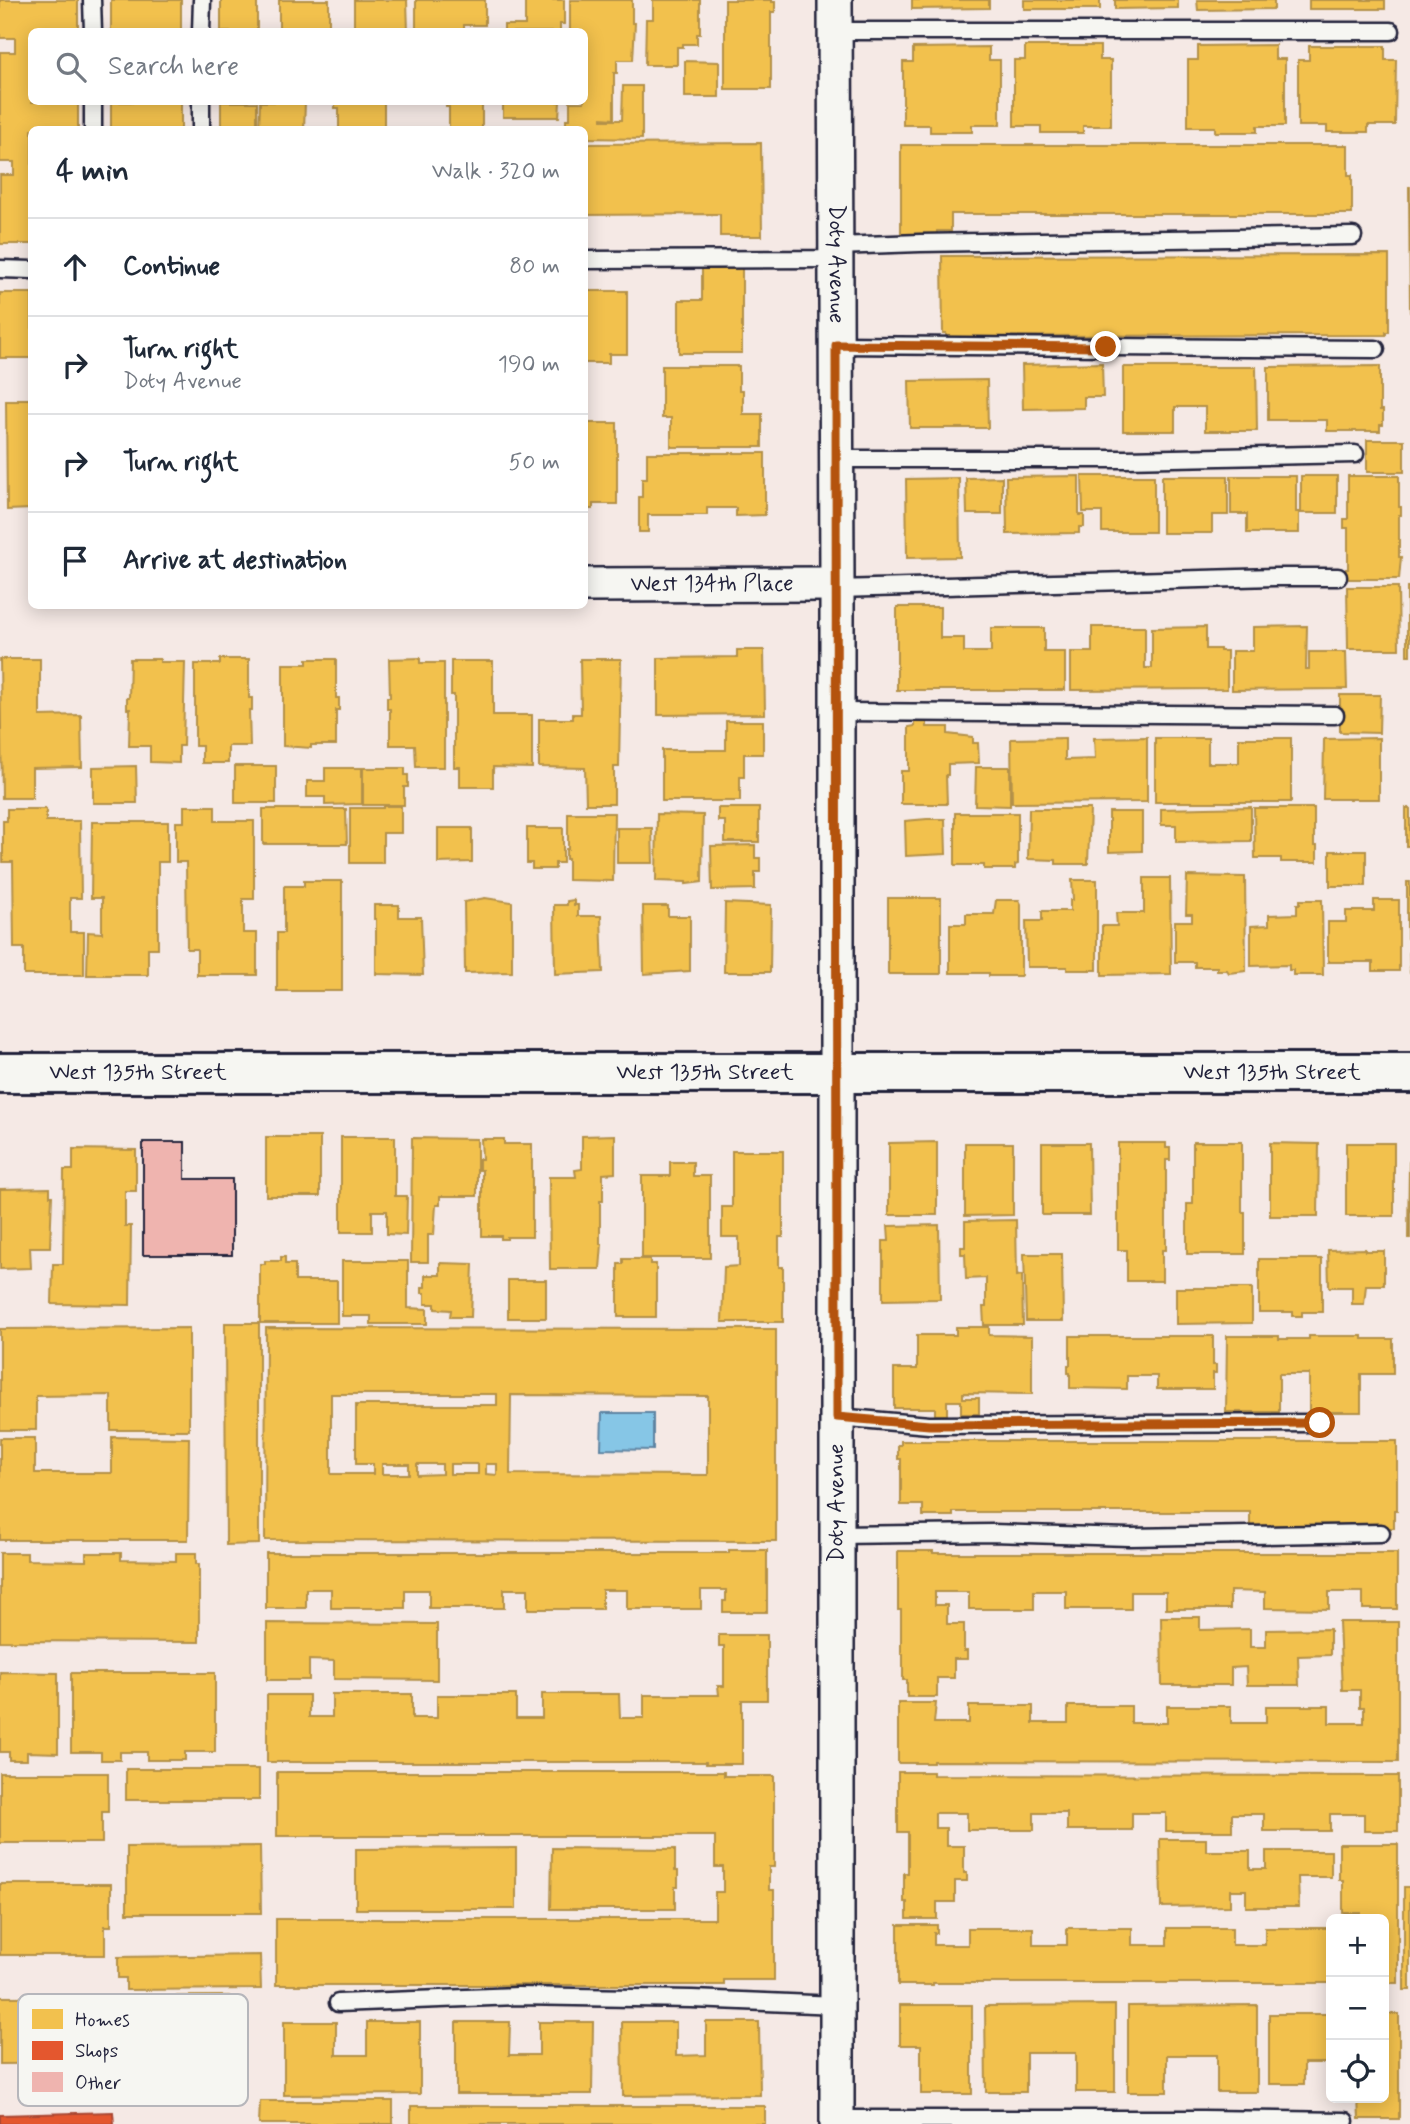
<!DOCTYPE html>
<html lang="en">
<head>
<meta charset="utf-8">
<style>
	body { margin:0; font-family:Mynerve,sans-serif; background:#f6f6f7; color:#1f2937 }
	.controls { position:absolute; right:21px; bottom:21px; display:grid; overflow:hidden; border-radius:10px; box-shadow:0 4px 18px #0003 }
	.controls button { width:63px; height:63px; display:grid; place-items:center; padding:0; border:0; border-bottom:2px solid #e0e1e3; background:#fff; color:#1f2937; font:35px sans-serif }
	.stop { position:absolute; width:21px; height:21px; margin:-16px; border:5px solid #b45309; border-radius:50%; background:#fff }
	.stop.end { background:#b45309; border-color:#fff; box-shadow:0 2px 7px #0008 }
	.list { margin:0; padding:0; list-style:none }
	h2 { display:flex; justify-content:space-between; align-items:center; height:91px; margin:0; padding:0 28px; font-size:30px }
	h2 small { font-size:23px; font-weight:400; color:#747a83 }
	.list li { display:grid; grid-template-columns:46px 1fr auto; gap:21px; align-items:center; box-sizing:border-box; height:98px; padding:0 28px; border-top:2px solid #e0e1e3 }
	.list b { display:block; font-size:26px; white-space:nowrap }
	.list p { margin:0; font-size:23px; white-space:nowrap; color:#747a83 }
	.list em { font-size:23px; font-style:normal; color:#747a83 }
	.icon { flex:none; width:38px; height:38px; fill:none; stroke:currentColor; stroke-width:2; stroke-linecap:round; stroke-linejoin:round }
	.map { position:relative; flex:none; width:1410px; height:2124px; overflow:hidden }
	.search { position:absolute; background:#fff; box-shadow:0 4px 18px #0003; left:28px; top:28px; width:560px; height:77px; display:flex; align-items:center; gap:18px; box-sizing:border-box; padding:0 24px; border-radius:10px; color:#747a83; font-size:26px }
	.panel { position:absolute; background:#fff; box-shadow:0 4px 18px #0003; left:28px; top:126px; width:560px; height:483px; border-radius:10px }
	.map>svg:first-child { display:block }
</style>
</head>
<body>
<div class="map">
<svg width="1410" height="2124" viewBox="0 0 1410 2124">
	<rect width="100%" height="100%" fill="#f5e9e5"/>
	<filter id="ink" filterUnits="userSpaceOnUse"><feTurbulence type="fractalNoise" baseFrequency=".0143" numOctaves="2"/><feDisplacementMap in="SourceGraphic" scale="14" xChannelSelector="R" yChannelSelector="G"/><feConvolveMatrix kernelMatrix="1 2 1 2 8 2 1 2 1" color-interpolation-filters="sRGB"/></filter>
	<g filter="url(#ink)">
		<!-- water -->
		<path fill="#86c6e6" stroke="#5e84a2" stroke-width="2" d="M602,1413H653V1450L601,1449Z"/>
		<!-- homes -->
		<path fill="#f2c14e" stroke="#b49148" stroke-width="2" fill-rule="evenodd" d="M0,0H78V32H32V102H78V130H32V244H0V175H14V162H0V52H15V38H0Z
			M111,0H181V32H111Z
			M221,0H257V32H221Z
			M279,0H329V32H279Z
			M354,0H407L408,32H354Z
			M416,0H485V25H464V32H416Z
			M525,0H564V24H560V32H504V25H525Z
			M570,0H632V23H635L633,60H617V73H614V119L602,118V120H622L623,86H642V139L584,138V130H566V119H570V102H584V32H570Z
			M653,0H700V34H697V44H683V47H677V65H645L646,19H653Z
			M725,0H771V2H775V12H771V89H725Z
			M912,0H989V8L912,9Z
			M1024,0H1100V9H1024Z
			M1115,0H1178V8L1115,9Z
			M1197,0H1274V9L1198,10Z
			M1309,0H1385V9H1309Z
			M1275,45V59H1285V126H1257V132H1215V127H1188V60H1198V46Z
			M1025,46H1100V60H1111V126H1083V133H1041V126H1014V60H1025Z
			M1309,46H1385V60H1396L1395,125H1368V132H1327V126H1298V60H1309Z
			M989,47V60H1000V125H972V132H930V125H903V62H913V48Z
			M685,61L719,62V97H685Z
			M111,102H181V130H111Z
			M221,102H257V130H221Z
			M260,102H305L304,130H259Z
			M335,102H384V130H339V108H335Z
			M446,102H482V130H449V107H446Z
			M503,102H560L559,117H503Z
			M761,143L762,236H720V214L584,215V144Z
			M901,145H1348V175H1352V214H951V231H937V238H901Z
			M1409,187H1410V313Z
			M1389,255V332H1386V335L1012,336V344H978V337H946V333H943L942,256Z
			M702,266H742V353H679V300H702Z
			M584,291H627V354H609V363H584Z
			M0,293H32V358H0Z
			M1102,363L1103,397H1084V408L1023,409L1022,365Z
			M662,366H739V390H743V414H762V447H671V418H662Z
			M1380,366V410H1383V425H1380V431H1327V420H1268V367Z
			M1123,367H1256L1257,431H1205V407H1175V431H1123Z
			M987,380L988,428H910L909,381Z
			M18,399H32V509L7,510L6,401H18Z
			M584,423H617V504H593V509H584Z
			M1367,440H1404V472H1367Z
			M647,453H765V515L736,516V508H707V515H648V532H639V497H642V479H647Z
			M1079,476V515H1084V527H1079V533L1007,534L1006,477Z
			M1082,476H1154V532H1102V512H1083Z
			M1162,476H1228V515H1212V533H1162Z
			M1231,476H1296V512H1299V533H1247V514H1231Z
			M1301,476H1337V513H1301Z
			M1348,476H1399V507H1401V515H1399V557H1401L1399,579H1346V569H1348V528H1344V519H1348Z
			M1002,477V514H967L966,478Z
			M959,478L960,557L907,558L906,479Z
			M1347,587H1398L1399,649H1348Z
			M1407,587H1410V655H1407Z
			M897,607H940V638H964V652H991V628H1044V652H1065V690H897Z
			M1307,626L1306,669H1309V652H1346L1347,689L1232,690V651H1253V627Z
			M1092,627H1145V668H1152V628L1206,627V649H1220V651H1227V689L1071,690V652H1092Z
			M737,650H764L765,714L658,715V658L737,657Z
			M420,658V663H444V767H416L415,745H390V709H387V697H390L389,659Z
			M0,659H40V716L81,715L82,767L32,768V798H2Z
			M130,659H160V662H185L183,746H179V763L150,762V746H129L130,709H127V698H129Z
			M220,659H249V698H252V710H249L250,746H228V763H202V746H195V664H220Z
			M307,659H336V698H339V710H336V745H311V748L283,746V664H307Z
			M580,659H621L619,767H614V804H586L585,768L539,767V719H573V714H581Z
			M451,661H493V715H532V768L493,767V787H460V767H454V695H451Z
			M1340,695H1380L1379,733L1340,732Z
			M915,718H927V727H948V734L973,737V743H978L979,763L948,764V775H946L947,804H901V771H909V727L915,726Z
			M726,721H763V754H744V777H740V801H662V750H726Z
			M1147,737V802L1012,803L1011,739L1065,738V760L1095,759L1094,738Z
			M1155,738H1208V763H1239V738H1291V802H1155Z
			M1379,738V799H1323L1324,739Z
			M136,766L137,803H93V767Z
			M235,766H276V803H235Z
			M976,767H1010V806L975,805Z
			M325,768H362V804L325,805V797H307V781H325Z
			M363,768H405V775H408V787H404V805H363Z
			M184,806H215V821H254V899H243V933H257V975H197V949H187L186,862H176V822H184Z
			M383,806H401V833H383V863H350V808H383Z
			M1251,807V841L1176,842V825H1161V809Z
			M718,808H759V842H725V821H718Z
			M1254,808H1314V846H1317V862H1281V858H1255Z
			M1406,808H1410V846H1406Z
			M7,809H46V821H80L81,898H70V932H84V975H24V948H14L13,862H3V821H7Z
			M263,809H346L347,844H263Z
			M1029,809H1090L1088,864H1056V860L1028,859Z
			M1109,812H1142V851L1109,852Z
			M568,813H614L613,881L568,880V859H566V849H568Z
			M955,813H1018V864L1015,865V869H984V865H955Z
			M657,814L703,815L702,882L686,884V882L656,881Z
			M927,819H945L946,854L906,856L905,821Z
			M92,822H168V862H158V948H148V975H87L88,932L102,933V898H91Z
			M438,828H472V862L438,863Z
			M527,828H563V863H555V869H532V863H527Z
			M617,828H652L653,863H617Z
			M755,845V858H760V872H755V889L712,890L711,846Z
			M1330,851H1366V886H1330Z
			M1187,876L1245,877L1246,971L1229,973L1227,970H1217V967H1195V962H1175V921H1192V914H1186Z
			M1144,878H1170L1171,974L1102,975V926H1117L1116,913H1144Z
			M1072,880H1097V970H1067V967H1027L1026,921H1042V911H1070V900H1073Z
			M304,881H342V991H277V933H284V886H304Z
			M1407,882H1410V974L1409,938H1407Z
			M485,898L512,902V972L465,973L464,902Z
			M888,898H941V974H888Z
			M574,900V905H578V916H601L603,972L555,974L554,905H567V901Z
			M996,900H1019L1021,904V976H989V973H950V924H966V914H994Z
			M1300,900H1322L1323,975H1293V970H1289V965L1251,966V926L1269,925V915L1297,914V904H1300Z
			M1374,900H1399V971H1373V962H1328V922H1346V911H1374Z
			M725,903L771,905L770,972H724Z
			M374,905H399V917H421L423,975L376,974V919H374Z
			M643,906H668V916H690V971L644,974Z
			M615,1135V1173L603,1174V1201H600V1244H602L600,1269H550L549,1177H576L575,1170L582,1169V1136Z
			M266,1137H320V1196H266Z
			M341,1137H395V1196H407L406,1235L387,1234V1211H372V1232H341Z
			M412,1138L477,1139V1196H440V1205H436L434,1235H428V1262H411Z
			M481,1139H504V1144H532V1237H507V1239H501V1236H482V1170H479V1159H482Z
			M937,1142V1215H889V1143Z
			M1193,1142H1242V1212H1245V1254H1187V1204H1193Z
			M965,1143H1013V1215L965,1216Z
			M1042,1143H1089L1090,1215H1042Z
			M1118,1143H1166V1148H1170V1160H1166V1250H1162V1281H1127V1250H1118Z
			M1270,1143L1319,1144L1318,1216H1270Z
			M1346,1143H1394V1216H1346Z
			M73,1149L136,1150V1191H125V1226H131L130,1305L52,1304L53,1264H63L64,1170H73Z
			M732,1151H783V1237H779V1267H783V1322H722L724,1267L739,1266V1237H722V1207H732Z
			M670,1162H693V1176H710V1258H642V1176H670Z
			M1409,1162H1410V1238H1408Z
			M50,1188V1196H52L50,1247H30L31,1268L0,1269V1189Z
			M1016,1220L1017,1276L1022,1275L1023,1325H984L983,1307H986V1278L966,1279L965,1254H961V1247H965V1221Z
			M939,1225L940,1299L883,1300V1241H889L888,1226Z
			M1365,1249V1251H1384V1285H1366L1364,1304H1352V1287H1329L1328,1250Z
			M1024,1254H1062L1063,1321H1026Z
			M281,1257H285V1264H295V1281H337V1323H260V1264H265V1261H281Z
			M623,1259H650V1264H656V1317H618V1264H623Z
			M1259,1259H1322V1312H1302V1316H1293V1312H1259Z
			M342,1261H408V1308L427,1309V1324H371V1316H342Z
			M440,1263L473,1264L471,1317H450L451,1310L435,1309V1304H425V1293H422V1287H425V1275H440Z
			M508,1280H546V1318H508Z
			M1176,1288H1252V1323L1176,1324Z
			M225,1323H259V1544L226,1545Z
			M956,1327H989V1335L1032,1336V1394L963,1393V1398H979V1414H961V1401H947V1415H935V1408H894V1369H917V1335H956Z
			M189,1328V1430H111V1395L36,1396V1430H0V1329Z
			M266,1328L776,1329V1541L265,1540ZM331,1394H497V1405H356V1464H373V1474H331ZM511,1395L708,1396V1475L510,1474ZM382,1464H409V1474H382ZM417,1464H442V1474L417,1475ZM450,1464H478V1474H450ZM486,1464H497V1475L486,1474Z
			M1070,1336H1213V1365H1216V1373H1213V1389H1157V1376H1127V1389L1070,1388V1373H1068V1365H1070Z
			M1227,1336H1279V1339H1309V1336H1362V1339H1393V1374H1361V1412H1309V1374H1279V1412H1226Z
			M112,1437L189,1438L188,1540H0V1438H35V1473H112Z
			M901,1441H1397V1510H1394V1528H1250V1512H953V1516H923V1505H901V1459H898V1445H901Z
			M729,1550H767V1612H723V1601H726V1590H701V1609H627V1590H602V1609H528V1589H504V1608H429V1590H405V1608H331V1589H306V1608H266V1553H729Z
			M898,1551H933V1553H1397V1609H1363V1592H1329V1609L1265,1608V1592L1230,1591V1609H1166V1592H1131V1609H1066V1591H1034V1609H969V1592H935V1605H947V1624H964V1651H967V1659H954V1678H937V1697H907V1680H903V1654H901V1610H898Z
			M0,1553H27V1560L86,1561V1553H121V1560L176,1561V1553H196V1564H199V1642L0,1641Z
			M1161,1617H1200V1630L1250,1629V1647H1266V1630L1330,1629V1655L1298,1656L1299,1685H1247L1246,1667L1231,1668V1685H1162Z
			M1339,1622H1398V1762L933,1761V1763H898V1703H936L934,1723H969V1706H1033V1723H1068V1706H1131V1723H1167V1706H1231V1723H1266V1706H1329V1723H1364V1707H1360V1690H1342Z
			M267,1623L437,1624V1680L334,1679V1661L309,1660V1680H267Z
			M719,1635H767V1700H742V1764H706V1762H267V1695H309V1717H332V1694H412V1718H437V1695H516V1718H542V1694H619L620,1718H644V1695H719L718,1686H724V1646H719Z
			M0,1672L58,1673V1753L27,1752V1760H9V1752H0Z
			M71,1673H215V1752H185V1760H147V1752H120V1760H101V1752H71Z
			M126,1769H259V1800H126Z
			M277,1772H724V1776H774V1867H769V1890H774V1980H724V1985H276V1919H715V1892H723V1867H715V1836H277Z
			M898,1772H933V1775L1398,1776V1831H1364V1814H1330V1831H1264V1814H1232V1831H1166V1813H1132V1830H1067V1813H1034V1830H967V1813H935V1828H946V1846H964V1873H967V1881H955V1902H937V1919H907V1902H904V1873H908V1832H898Z
			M0,1773H108V1812H102V1843H0Z
			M1160,1839H1206V1851H1250V1869H1266V1851H1331V1877H1298L1299,1907H1246V1890H1230V1906L1161,1907Z
			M1339,1844H1398V1983H1384V1919H1360V1913H1343V1880H1339Z
			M260,1846L261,1913H127V1847Z
			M516,1848V1909H356V1849Z
			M552,1848L675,1849V1871H678V1887H675V1909H551Z
			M0,1884H111V1926H105V1955H0Z
			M1404,1887H1410V1990H1404Z
			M898,1925H937V1933H934V1945H968V1928H1033V1945H1067V1928H1132V1945H1167V1928H1232V1945H1265V1928H1329L1331,1983H933V1985H898Z
			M260,1955L261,1989L126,1990V1978H118V1957Z
			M229,1996V2041L203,2042V2076H176V2081H151V2063L0,2064V1997Z
			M900,2005H972V2094H921V2045H900Z
			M1115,2005V2092H1076V2053H1026V2092H986L985,2006Z
			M1257,2005V2092H1217V2055H1167V2092H1128V2006Z
			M1269,2014H1331V2063H1304V2084H1269Z
			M1384,2014H1399V2119H1359L1358,2098H1384Z
			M284,2022H336V2055H367V2022H420V2094L284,2095Z
			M456,2022H510L509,2055H539V2022H593L592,2094H456Z
			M622,2022H676V2056L706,2055V2022H759L760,2095L623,2096Z
			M260,2101H393V2124H259Z
			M411,2106H765V2124H411Z"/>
		<!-- shops -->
		<path fill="#e4572e" stroke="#aa4732" stroke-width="2" d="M113,2112L114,2124H0V2115Z"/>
		<!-- building -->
		<path fill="#efb4af" stroke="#22223b" stroke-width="2" d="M143,1142H185V1179H232V1255H143Z"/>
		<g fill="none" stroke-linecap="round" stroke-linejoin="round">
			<!-- lane casing -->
			<g stroke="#22223b" stroke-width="21">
				<path id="lane" d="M92,0L93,32
					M835,31H1391
					M201,32L202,0
					M93,102V130
					M201,130V102
					M836,246L920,243L1353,236
					M584,260L836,259
					M0,269L32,270
					M836,345L1376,349
					M837,459H1125L1355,454
					M837,589L1275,577H1338
					M837,712L1335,715
					M837,1417L929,1425L1320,1423
					M837,1535L992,1533L1129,1537L1381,1533
					M338,2003L517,1996L692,1999L837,2005
					M837,2119H1203L1345,2121"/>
			</g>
			<!-- street casing -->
			<g stroke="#22223b" stroke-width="38">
				<g id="street">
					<path id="s1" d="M835,0L837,584V2124"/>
					<path id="s2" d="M584,585L837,584"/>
				</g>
			</g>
			<!-- secondary casing -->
			<g stroke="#22223b" stroke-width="44">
				<g id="secondary">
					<path id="s3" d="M0,1073H1410"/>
				</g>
			</g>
			<!-- lane -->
			<use href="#lane" stroke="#f6f6f2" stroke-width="16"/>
			<!-- street -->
			<use href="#street" stroke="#f6f6f2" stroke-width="33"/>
			<!-- secondary -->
			<use href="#secondary" stroke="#f6f6f2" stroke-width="38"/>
		</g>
	</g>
	<g fill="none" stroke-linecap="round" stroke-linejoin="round" filter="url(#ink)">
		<!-- route -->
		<path stroke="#b45309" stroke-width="9" d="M1106,347L836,345L837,1417L929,1425L1320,1423"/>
	</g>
	<g text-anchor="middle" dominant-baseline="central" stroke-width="7" stroke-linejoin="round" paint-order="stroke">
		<!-- street labels -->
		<g font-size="23" fill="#22223b" stroke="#f6f6f2">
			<text stroke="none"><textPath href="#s1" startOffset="264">Doty Avenue</textPath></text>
			<text stroke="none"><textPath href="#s2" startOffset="128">West 134th Place</textPath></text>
			<text stroke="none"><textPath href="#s3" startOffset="705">West 135th Street</textPath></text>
			<text stroke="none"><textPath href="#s3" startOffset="138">West 135th Street</textPath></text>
			<text stroke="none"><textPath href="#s3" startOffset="1272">West 135th Street</textPath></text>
			<text transform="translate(837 1503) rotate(-90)">Doty Avenue</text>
		</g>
	</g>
	<!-- legend -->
	<rect x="18" y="1994" width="230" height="112" rx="10" fill="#f6f6f2" stroke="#b6b6bb" stroke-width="2"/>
	<rect x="32" y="2009" width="31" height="20" fill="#f2c14e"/>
	<rect x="32" y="2041" width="31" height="19" fill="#e4572e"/>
	<rect x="32" y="2072" width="31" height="20" fill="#efb4af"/>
	<g font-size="19" fill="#22223b">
		<text x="75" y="2026">Homes</text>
		<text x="75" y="2057">Shops</text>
		<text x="75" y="2089">Other</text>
	</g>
</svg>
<div class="controls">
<button>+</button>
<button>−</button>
<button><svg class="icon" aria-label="locate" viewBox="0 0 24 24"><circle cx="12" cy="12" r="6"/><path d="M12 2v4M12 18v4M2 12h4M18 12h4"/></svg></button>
</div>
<div class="stop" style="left:1320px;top:1423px"></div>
<div class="stop end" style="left:1106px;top:347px"></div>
<div class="search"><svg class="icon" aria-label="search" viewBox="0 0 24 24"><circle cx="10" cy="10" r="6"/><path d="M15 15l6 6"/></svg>Search here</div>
<section class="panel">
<h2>4 min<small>Walk · 320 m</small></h2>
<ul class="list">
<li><svg class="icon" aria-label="ahead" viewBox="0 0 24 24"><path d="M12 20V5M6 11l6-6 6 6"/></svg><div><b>Continue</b></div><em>80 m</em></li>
<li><svg class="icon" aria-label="right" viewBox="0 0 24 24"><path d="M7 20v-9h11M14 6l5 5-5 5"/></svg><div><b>Turn right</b><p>Doty Avenue</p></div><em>190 m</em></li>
<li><svg class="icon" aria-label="right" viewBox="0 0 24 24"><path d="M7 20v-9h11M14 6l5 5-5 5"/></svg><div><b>Turn right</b></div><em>50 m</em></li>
<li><svg class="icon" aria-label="arrive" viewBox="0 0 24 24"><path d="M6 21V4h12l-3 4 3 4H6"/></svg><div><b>Arrive at destination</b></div></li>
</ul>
</section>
</div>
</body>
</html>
